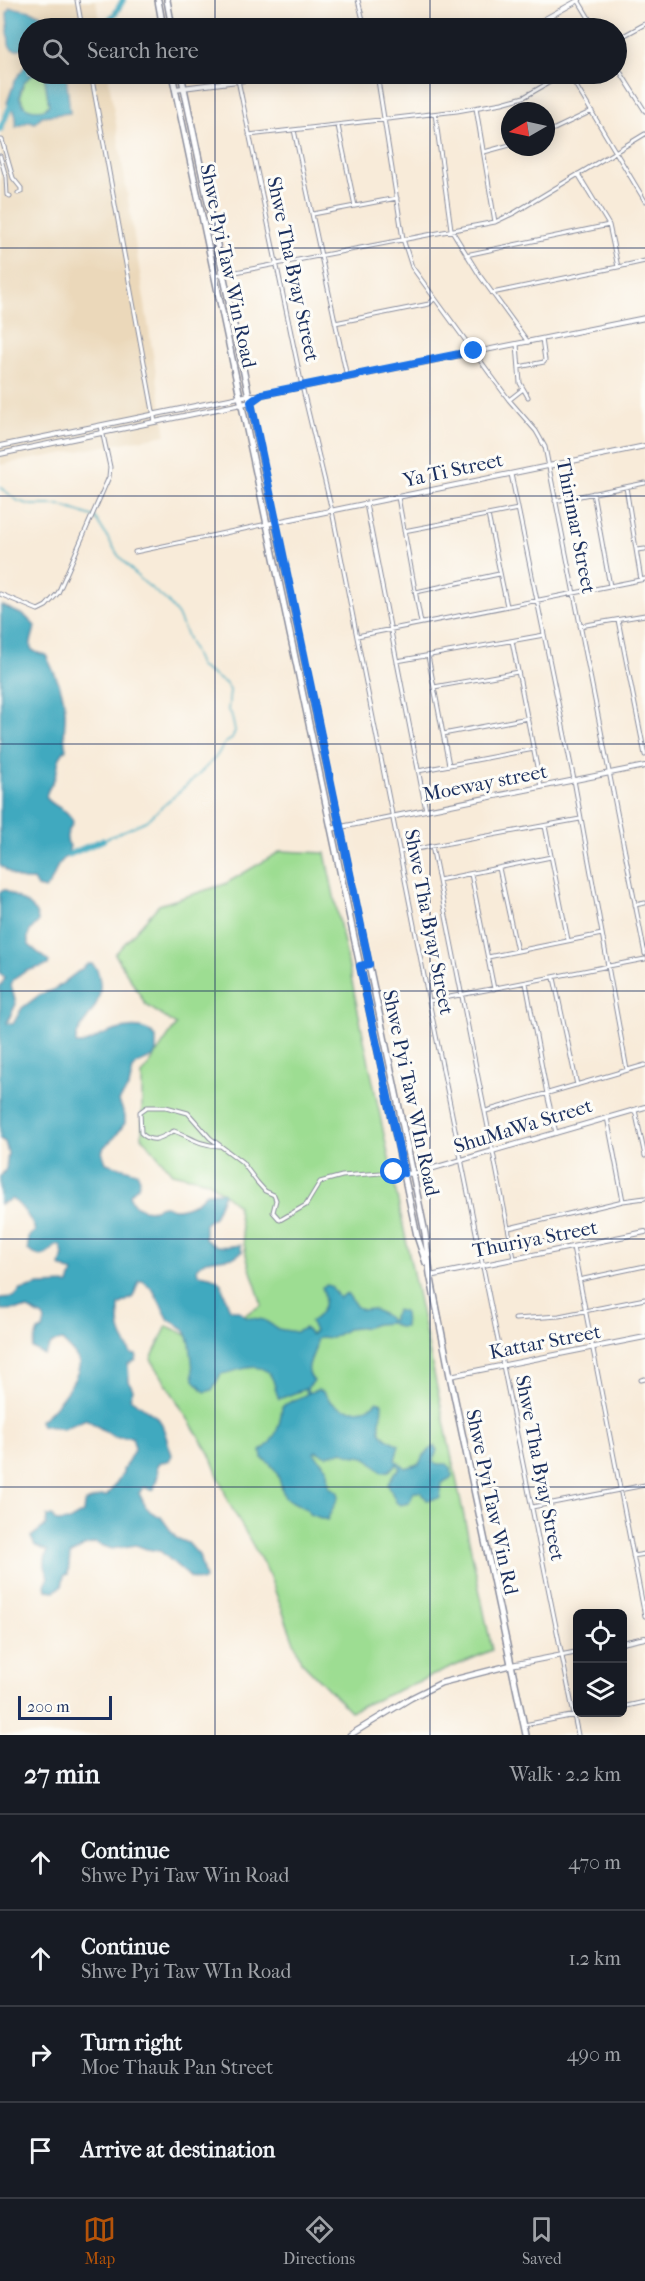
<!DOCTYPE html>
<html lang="en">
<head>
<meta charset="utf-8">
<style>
	body { margin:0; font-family:"IM FELL French Canon",serif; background:#20242c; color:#f1f3f6 }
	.controls { position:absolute; right:18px; bottom:18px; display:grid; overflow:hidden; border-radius:9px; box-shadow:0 3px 15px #0003 }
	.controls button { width:54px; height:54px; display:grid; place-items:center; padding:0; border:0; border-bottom:2px solid #363941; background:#171b24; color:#f1f3f6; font:30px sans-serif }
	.compass { position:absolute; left:501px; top:102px; width:54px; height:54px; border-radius:50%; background:#171b24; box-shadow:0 3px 15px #0003; rotate:261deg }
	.scale { position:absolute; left:18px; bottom:15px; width:94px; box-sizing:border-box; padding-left:6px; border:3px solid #1b2f5e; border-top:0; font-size:16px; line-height:21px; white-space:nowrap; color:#1b2f5e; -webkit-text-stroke:4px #fdfcf7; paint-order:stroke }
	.stop { position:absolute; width:18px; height:18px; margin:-14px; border:4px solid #1a73e8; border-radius:50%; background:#fff }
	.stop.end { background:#1a73e8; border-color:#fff; box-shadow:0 2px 6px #0008 }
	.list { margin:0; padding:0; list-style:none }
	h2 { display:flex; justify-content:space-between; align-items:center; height:78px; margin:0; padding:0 24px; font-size:26px }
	h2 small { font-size:20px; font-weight:400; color:#9ea1a6 }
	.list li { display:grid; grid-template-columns:39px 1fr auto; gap:18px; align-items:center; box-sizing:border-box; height:96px; padding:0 24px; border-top:2px solid #363941 }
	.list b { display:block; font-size:22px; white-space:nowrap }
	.list p { margin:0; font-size:20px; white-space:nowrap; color:#9ea1a6 }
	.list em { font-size:20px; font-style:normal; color:#9ea1a6 }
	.icon { flex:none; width:33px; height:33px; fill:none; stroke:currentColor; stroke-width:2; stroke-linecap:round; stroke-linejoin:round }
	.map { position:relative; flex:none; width:645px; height:1735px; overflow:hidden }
	.search { position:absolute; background:#171b24; box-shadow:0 3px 15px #0003; left:18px; right:18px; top:18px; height:66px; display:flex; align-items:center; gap:15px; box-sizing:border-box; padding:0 21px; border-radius:33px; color:#9ea1a6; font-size:22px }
	.sheet { height:462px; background:#171b24 }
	nav { display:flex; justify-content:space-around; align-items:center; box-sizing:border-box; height:84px; border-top:2px solid #363941; background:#171b24; font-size:16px; color:#9ea1a6 }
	nav a { display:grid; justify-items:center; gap:3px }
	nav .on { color:#b45309 }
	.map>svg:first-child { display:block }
</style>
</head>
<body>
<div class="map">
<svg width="645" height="1735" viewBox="0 0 645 1735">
	<rect width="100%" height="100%" fill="#fdfcf7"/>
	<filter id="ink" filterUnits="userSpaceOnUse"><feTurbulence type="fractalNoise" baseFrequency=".0167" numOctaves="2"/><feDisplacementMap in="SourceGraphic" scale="12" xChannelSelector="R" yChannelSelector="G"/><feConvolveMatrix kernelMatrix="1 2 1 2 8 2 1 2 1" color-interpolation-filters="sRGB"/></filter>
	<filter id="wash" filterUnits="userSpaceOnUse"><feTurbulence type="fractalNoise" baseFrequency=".008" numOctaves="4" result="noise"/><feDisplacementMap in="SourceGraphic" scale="24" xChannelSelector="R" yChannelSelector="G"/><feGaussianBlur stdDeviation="1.35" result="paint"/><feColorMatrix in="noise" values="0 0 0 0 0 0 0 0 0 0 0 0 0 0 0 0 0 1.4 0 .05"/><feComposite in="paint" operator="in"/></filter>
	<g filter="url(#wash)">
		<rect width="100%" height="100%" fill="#f8ebd9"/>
		<!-- built -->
		<path fill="#ebd8ba" d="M0,0H96L101,28H28V74H108L166,435L0,465Z"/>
		<!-- green -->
		<path fill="#9ddd92" stroke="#5c8678" stroke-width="1.5" d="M34,74L44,75L49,105C42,113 34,111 25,108L20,96L25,79Z
			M281,851L325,853L492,1650L350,1711L301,1661L268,1572L229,1503L209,1453L151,1359L167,1326L183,1333L197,1342L262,1305L247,1259L237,1205L208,1181L172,1173L142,1137V1075L176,1025L146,1005L115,954L159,905L225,884Z"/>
		<!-- water -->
		<path fill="#3fa9bf" stroke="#2d6c8e" stroke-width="1.5" d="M10,8C28,8 48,16 61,28H28V46L17,50L12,49L9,45L7,13Z
			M28,62V74H34C13,85 14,116 45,109L49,105L45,78L40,74H66L70,113L42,116L35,123L30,121L16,127C17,118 15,108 7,103L15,80Z
			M1,605L25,616L35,626C33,643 21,650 46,655C54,673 64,690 65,710C66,724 62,733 66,749C55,763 60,761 56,775C54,783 48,785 46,797C53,808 69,808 73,822C69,831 63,837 70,846C68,855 66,857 60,863C53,870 56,880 45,889L37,887L33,880C17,882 12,874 0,865Z
			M3,890H6C17,900 38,904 38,922C31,929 25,935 29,945L49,962L48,965L26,971L13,980L11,985L16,1004L7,1023L13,1024L22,1008L41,994L55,989L88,964H92C97,968 98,971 99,977C107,1009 73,1025 76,1044C89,1045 95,1037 107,1033C122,1028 144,1022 156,1037V1052L153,1057L137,1064L133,1069L129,1087L119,1101L125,1116V1123L115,1137L104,1147L102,1152L106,1163L137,1172L140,1179L138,1186L130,1194C130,1206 144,1212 155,1209C157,1208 161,1206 164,1206C165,1206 172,1208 173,1209C185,1210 199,1202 206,1193L222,1192L224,1194L214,1217L205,1224V1239C216,1249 226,1247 240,1245L242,1252L234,1257L206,1261L197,1267L198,1274C229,1277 219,1288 230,1309L239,1311L246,1317L264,1320L278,1329L296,1332L305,1328L311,1335L315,1331L310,1322C323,1314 328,1302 322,1287L326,1285L331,1286L339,1298L347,1293L356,1306L362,1310L373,1309L386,1316L389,1320H393V1316L397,1310L404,1312L405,1327H398L391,1323L376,1324L367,1327L347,1329L332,1338L320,1337L316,1340C318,1354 300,1367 314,1381L307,1388L309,1393C312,1392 315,1390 318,1390C326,1391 327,1399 332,1403C344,1412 368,1413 377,1401L382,1403C382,1429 370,1431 399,1445L395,1460L405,1468L419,1464L423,1456L434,1446L437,1450L433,1462L438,1464H447L451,1468L452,1477L442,1483L440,1498L427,1500L421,1492H414L409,1503L400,1505L396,1502L388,1484L394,1473L400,1469L397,1464L389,1471L382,1472C377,1468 372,1462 367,1458C358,1454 353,1459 343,1451L327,1456L316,1451L314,1453L328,1469L329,1487L337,1491L339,1496L327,1520L309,1514L307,1509L285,1498C278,1480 281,1470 262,1458L261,1451C275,1441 281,1423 282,1406L307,1394L305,1389L279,1399C276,1393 275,1386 273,1380C264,1357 237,1372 221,1374L212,1390L205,1392L194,1380L190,1343L187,1334L183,1328L169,1320L153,1290L143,1281H139L133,1297L119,1305C118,1329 120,1333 131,1354L136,1355L137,1357L135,1361L128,1364L129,1381L133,1390L130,1398L158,1418L162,1424L172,1455L169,1461L160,1462L157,1465L158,1475L154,1489L151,1490L144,1487L139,1493L146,1507L151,1512L161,1517L176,1538L188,1543L199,1555L205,1579L202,1581L191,1578L160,1551L146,1549L136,1545L112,1549L95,1543L84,1546L70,1555L68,1574L64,1576L62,1586L55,1591L46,1590L45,1585L49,1577C44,1567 43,1561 48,1551L35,1546L31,1537L46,1525L47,1516H52L56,1522L69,1521L83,1513L84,1504L86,1502L100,1496H107L123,1473V1470L135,1448L132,1437H114L86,1419L63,1429L41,1425L40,1420C51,1414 81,1377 79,1363C77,1354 68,1347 62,1341L52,1343L44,1355L32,1348L38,1331L43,1329L45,1321L43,1317L28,1309L0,1310V1298L14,1297L21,1290L39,1285L69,1284L73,1273L60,1266L63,1254L60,1245L55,1246C47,1257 39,1259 28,1250V1237L35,1231C32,1220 21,1205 12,1199L0,1204V1177L6,1169L8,1153L5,1142L0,1139V987L5,978L0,973V893Z"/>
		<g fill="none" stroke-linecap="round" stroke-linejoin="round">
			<!-- stream -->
			<path stroke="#3fa9bf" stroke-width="1.5" d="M0,487L18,501L31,505H59L95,517L118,555L140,579L167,601L178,615L200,667L225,683L230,690L228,711L231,713L235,731L232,739L225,743L216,757L197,776L146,821L103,840"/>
			<!-- river -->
			<path stroke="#3fa9bf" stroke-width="6" d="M101,28L115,14L123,0
				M0,130L13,100
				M68,855L103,840"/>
		</g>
	</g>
	<g filter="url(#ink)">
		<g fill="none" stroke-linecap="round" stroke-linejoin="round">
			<!-- minor casing -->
			<g stroke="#8a8d9c" stroke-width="5">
				<path id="minor" d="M77,0L82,28
					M358,0L365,28
					M578,0L595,28
					M616,40L645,24
					M616,65L645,111
					M91,74L155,422
					M377,74L403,239L412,267L509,400L536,431L545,447L645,954
					M569,74L645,201
					M238,80L302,386L332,511L429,1001L578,1735
					M476,108L495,222
					M435,114L451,229L480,276L528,342
					M338,126L355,206
					M294,130L347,377
					M546,133L592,111
					M249,135L457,111L502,103L524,97L564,74
					M0,140H2L13,178L21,188V192L18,193
					M484,152L510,145
					M0,156L6,177L7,195L10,196
					M313,214L397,198
					M466,255L609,225
					M618,267L645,261
					M215,276L495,222L514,213L645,134
					M492,293L618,267L609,225L578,174
					M335,323L429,304L434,299
					M517,344L520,383L528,397
					M519,367L544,362L545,360L542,339
					M509,400L523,389
					M511,474L574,780L627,1070
					M626,487L641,580
					M593,493L610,586
					M398,497L421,623
					M555,501L645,483
					M366,504L426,810
					M488,515L507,606
					M404,531L518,509
					M637,550L645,549
					M135,552L267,524
					M416,592L499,574
					M0,594L38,610L46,606L58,593L109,477L110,467L101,426
					M618,620L645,755
					M580,626L645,615
					M357,636L645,579
					M512,641L541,787
					M428,656L449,765
					M397,661L544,635
					M434,687L518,672
					M443,734L528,718
					M418,771L534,749
					M545,826L568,940
					M432,846L514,1258
					M400,852L580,819
					M499,868L517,951
					M471,874L494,989
					M439,880L551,857
					M635,905L645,903
					M488,957L602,934
					M554,978L577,1085
					M526,983L547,1094L556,1133
					M429,1001L645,959
					M635,1110L645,1156
					M486,1111L645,1065
					M607,1117L623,1201L645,1198
					M219,1146C198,1145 191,1137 174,1131C162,1137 153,1145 141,1133L140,1112L147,1107H166L188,1113L210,1138L242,1162L257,1182L265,1191L274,1195L276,1200L273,1212L280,1220L306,1205L320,1182L342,1176L394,1172
					M509,1228L623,1201
					M573,1247L645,1616
					M579,1280L645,1266
					M515,1319L559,1316L645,1299
					M641,1380L645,1379
					M532,1507L645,1485
					M633,1556L645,1554
					M622,1707L645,1702
					M524,1725L591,1712"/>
			</g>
			<!-- tertiary casing -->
			<g stroke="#8a8d9c" stroke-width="6">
				<path id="tertiary" d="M529,28L579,0
					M175,89L291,74
					M0,446L249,395H262L645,318
					M0,454L251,402L262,395
					M267,524L645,446
					M331,829L645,766
					M394,1172L413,1174L645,1107
					M430,1276L645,1232
					M450,1376L645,1337
					M622,1643L645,1638
					M511,1665L578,1652"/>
			</g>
			<!-- secondary casing -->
			<g stroke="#8a8d9c" stroke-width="7">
				<path id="secondary" d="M350,1735L411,1698L441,1683L511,1665"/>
			</g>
			<!-- primary casing -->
			<g stroke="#8a8d9c" stroke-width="8">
				<path id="primary" d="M158,0L163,28
					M167,0L172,28
					M172,74L417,1236L426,1263
					M181,74L413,1174L425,1233L430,1274L450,1376L526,1735"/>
			</g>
			<!-- minor -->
			<use href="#minor" stroke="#fff" stroke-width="3"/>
			<!-- tertiary -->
			<use href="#tertiary" stroke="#fff" stroke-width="4"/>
			<!-- secondary -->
			<use href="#secondary" stroke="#fff" stroke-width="4.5"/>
			<!-- primary -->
			<use href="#primary" stroke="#fff" stroke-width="5"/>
		</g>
	</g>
	<g fill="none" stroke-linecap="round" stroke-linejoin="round" filter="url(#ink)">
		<!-- route -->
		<path stroke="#1a73e8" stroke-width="8" d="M394,1172L404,1173L360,966L369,964L251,402L262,394L474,351"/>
	</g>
	<!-- grid -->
	<path fill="none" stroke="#1b2f5e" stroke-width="1.5" stroke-opacity="0.55" d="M215,0V28M430,0V28M215,74V1735M430,74V1735M0,248H645M0,496H645M0,744H645M0,991H645M0,1239H645M0,1487H645"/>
	<g text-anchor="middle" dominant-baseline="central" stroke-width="6" stroke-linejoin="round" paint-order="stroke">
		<!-- street labels -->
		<g font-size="20" fill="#1b2f5e" stroke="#fdfcf7">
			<text transform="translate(228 266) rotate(78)">Shwe Pyi Taw Win Road</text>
			<text transform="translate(293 269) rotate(78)">Shwe Tha Byay Street</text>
			<text transform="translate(453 470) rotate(-12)">Ya Ti Street</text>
			<text transform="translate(576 526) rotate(79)">Thirimar Street</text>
			<text transform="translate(485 783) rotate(-11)">Moeway street</text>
			<text transform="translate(429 922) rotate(79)">Shwe Tha Byay Street</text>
			<text transform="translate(411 1093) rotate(78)">Shwe Pyi Taw WIn Road</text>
			<text transform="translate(523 1126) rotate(-17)">ShuMaWa Street</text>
			<text transform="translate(535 1239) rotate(-11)">Thuriya Street</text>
			<text transform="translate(545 1342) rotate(-11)">Kattar Street</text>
			<text transform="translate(540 1468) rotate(79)">Shwe Tha Byay Street</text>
			<text transform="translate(492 1502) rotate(78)">Shwe Pyi Taw Win Rd</text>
		</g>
	</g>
</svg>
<div class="controls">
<button><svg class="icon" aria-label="locate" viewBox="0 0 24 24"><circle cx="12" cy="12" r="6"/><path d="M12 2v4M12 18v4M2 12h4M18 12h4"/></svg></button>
<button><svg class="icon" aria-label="layers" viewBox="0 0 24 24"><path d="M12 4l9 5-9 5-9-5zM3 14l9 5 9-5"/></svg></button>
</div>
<svg class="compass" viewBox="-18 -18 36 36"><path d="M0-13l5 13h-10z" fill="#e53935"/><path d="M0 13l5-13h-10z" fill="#9ea1a6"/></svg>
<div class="scale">200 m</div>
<div class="stop" style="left:394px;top:1172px"></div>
<div class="stop end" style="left:474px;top:351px"></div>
<div class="search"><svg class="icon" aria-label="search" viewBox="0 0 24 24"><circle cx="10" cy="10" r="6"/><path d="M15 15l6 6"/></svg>Search here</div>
</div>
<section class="sheet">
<h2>27 min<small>Walk · 2.2 km</small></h2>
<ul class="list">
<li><svg class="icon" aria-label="ahead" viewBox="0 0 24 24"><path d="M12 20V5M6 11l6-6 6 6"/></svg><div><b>Continue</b><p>Shwe Pyi Taw Win Road</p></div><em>470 m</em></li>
<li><svg class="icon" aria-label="ahead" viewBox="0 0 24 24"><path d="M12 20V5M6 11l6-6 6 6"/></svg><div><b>Continue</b><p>Shwe Pyi Taw WIn Road</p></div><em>1.2 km</em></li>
<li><svg class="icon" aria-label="right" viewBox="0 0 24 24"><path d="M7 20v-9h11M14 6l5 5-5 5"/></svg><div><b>Turn right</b><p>Moe Thauk Pan Street</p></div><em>490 m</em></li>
<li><svg class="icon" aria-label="arrive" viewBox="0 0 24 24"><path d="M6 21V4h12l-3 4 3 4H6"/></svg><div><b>Arrive at destination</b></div></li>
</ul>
</section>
<nav>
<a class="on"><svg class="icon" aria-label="map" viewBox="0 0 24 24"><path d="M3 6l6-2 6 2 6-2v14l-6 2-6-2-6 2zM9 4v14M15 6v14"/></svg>Map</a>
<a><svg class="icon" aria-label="directions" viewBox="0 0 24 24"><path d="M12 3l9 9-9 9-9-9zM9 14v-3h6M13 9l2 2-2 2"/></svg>Directions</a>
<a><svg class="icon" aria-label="saved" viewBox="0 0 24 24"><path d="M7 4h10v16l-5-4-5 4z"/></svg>Saved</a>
</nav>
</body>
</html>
